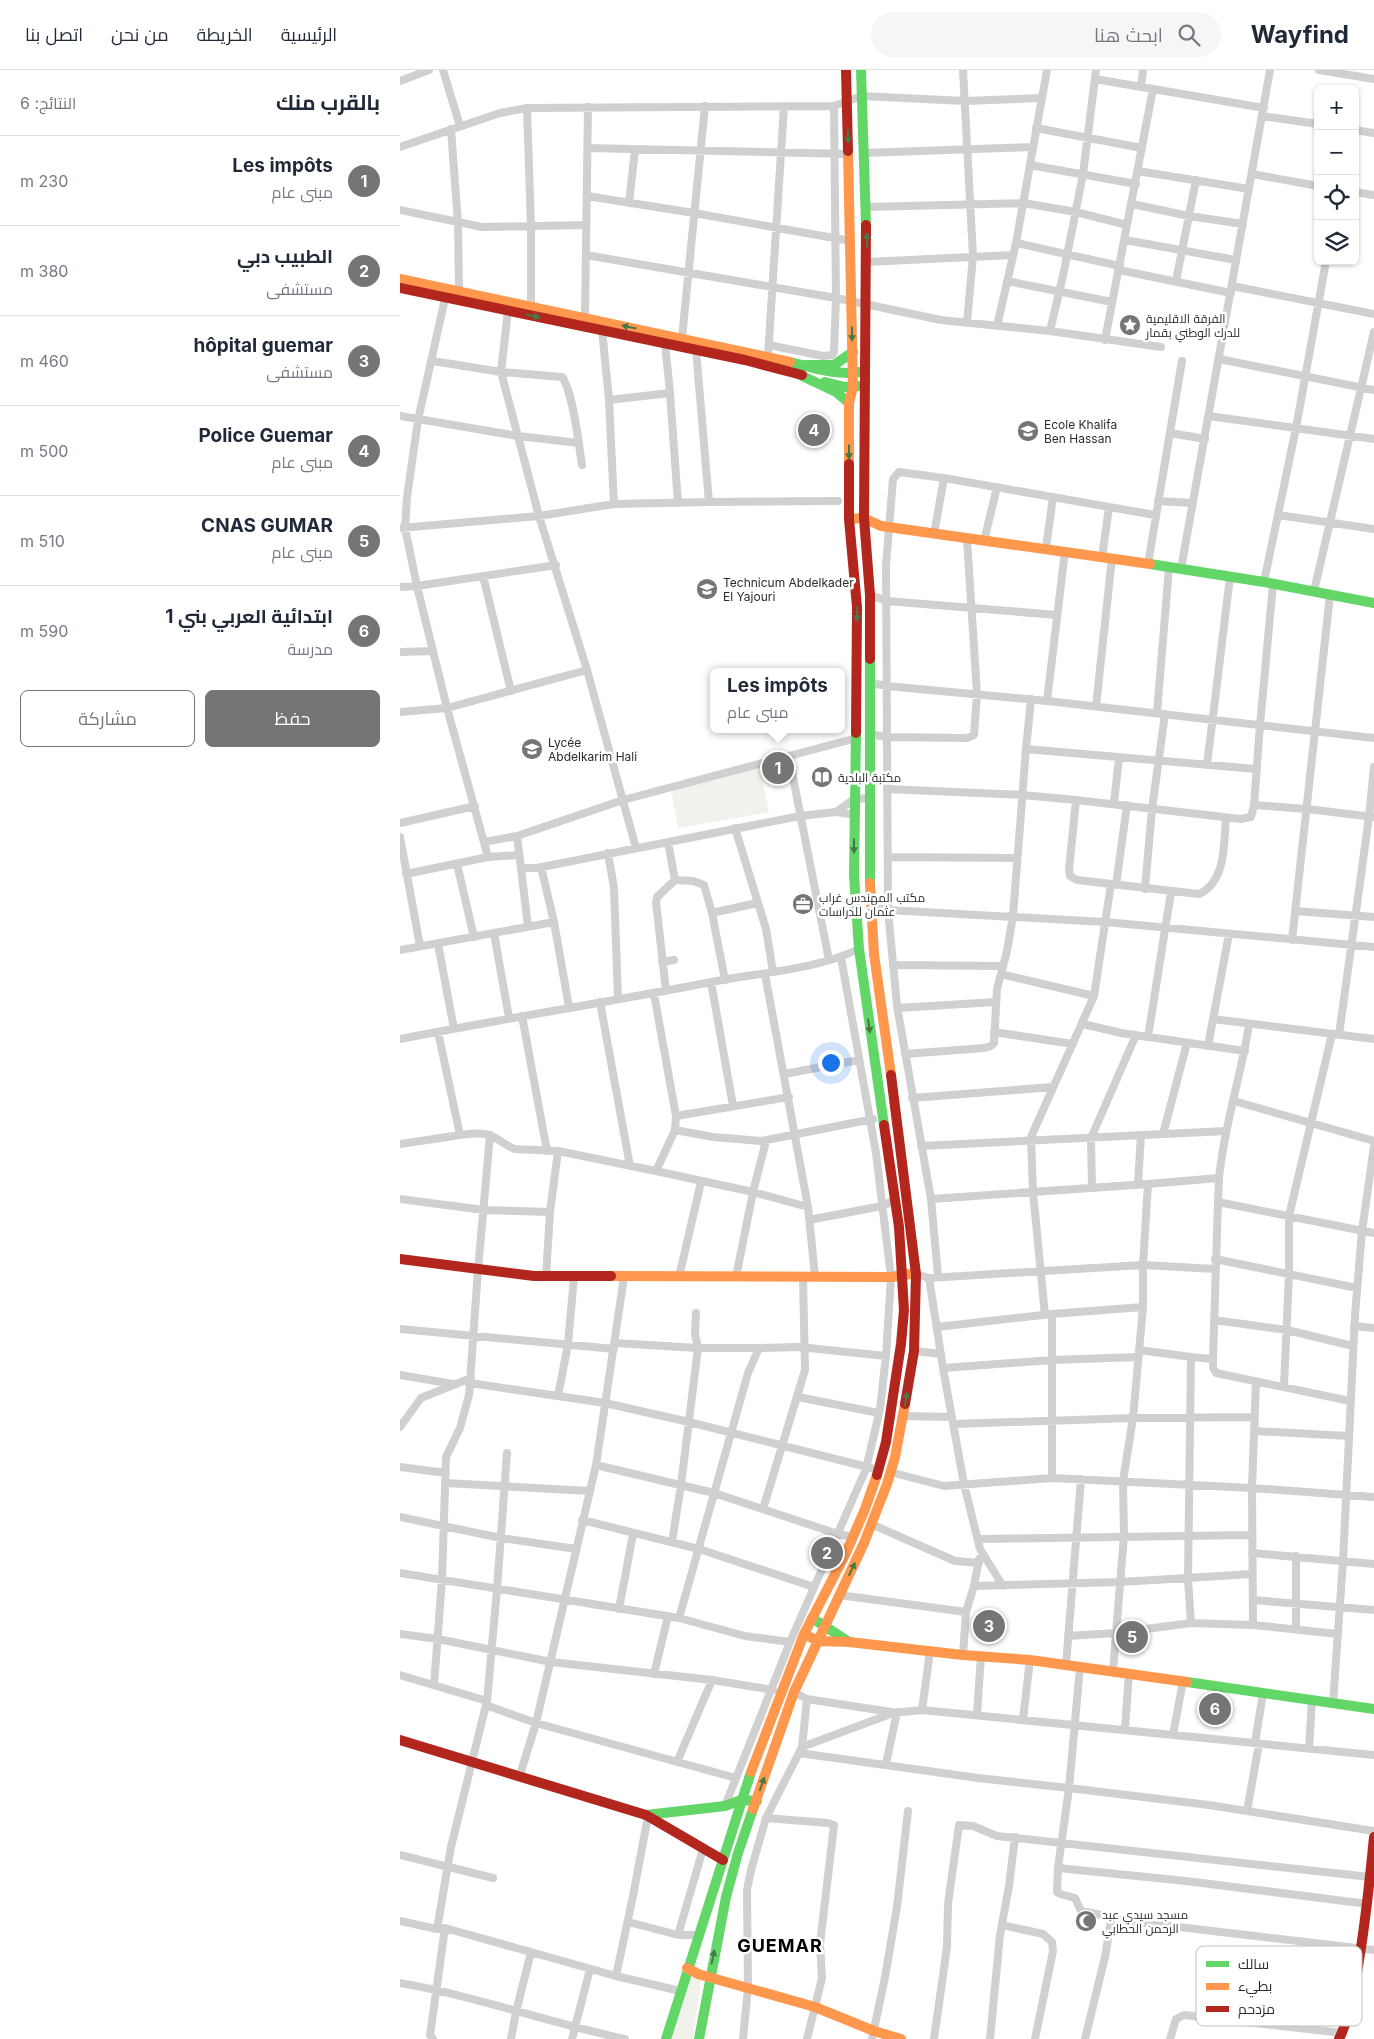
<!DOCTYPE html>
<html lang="ar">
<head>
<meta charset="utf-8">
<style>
	body { margin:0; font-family:Inter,Cairo,sans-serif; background:#f6f6f7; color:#1f2937; direction:rtl }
	.controls { position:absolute; right:15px; top:15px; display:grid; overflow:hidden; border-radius:8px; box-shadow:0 1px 4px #0004 }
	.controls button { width:45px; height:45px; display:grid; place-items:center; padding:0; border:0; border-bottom:1px solid #e0e1e3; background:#fff; color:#1f2937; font:25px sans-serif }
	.you { position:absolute; left:430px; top:992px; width:18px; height:18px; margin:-12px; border:4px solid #fff; border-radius:50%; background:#1a73e8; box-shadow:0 0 0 8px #1a73e833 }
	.badge { display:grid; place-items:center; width:32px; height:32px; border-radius:50%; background:#757575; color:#fff; font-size:16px; font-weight:700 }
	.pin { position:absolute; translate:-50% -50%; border:2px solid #fff; box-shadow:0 1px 5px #0006 }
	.popup { position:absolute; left:310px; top:598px; width:135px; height:65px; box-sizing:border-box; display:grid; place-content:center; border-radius:8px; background:#fff; filter:drop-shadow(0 1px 4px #0005); font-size:16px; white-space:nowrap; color:#747a83 }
	.popup b { font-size:19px; color:#1f2937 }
	.popup::after { content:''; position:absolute; left:50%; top:100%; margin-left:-10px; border:10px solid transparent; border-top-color:#fff }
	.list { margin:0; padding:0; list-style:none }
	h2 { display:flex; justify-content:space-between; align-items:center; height:65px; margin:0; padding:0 20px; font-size:21px }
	h2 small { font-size:16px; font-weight:400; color:#747a83 }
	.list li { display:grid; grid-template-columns:32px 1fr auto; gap:15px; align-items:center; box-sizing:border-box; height:90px; padding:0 20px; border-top:1px solid #e0e1e3 }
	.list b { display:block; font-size:19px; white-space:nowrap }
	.list p { margin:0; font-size:16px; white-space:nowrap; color:#747a83 }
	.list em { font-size:16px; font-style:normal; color:#747a83 }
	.actions { display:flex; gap:10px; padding:15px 20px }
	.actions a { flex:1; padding:11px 0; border:1px solid #757575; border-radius:8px; text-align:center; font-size:18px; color:#757575 }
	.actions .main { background:#757575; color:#fff }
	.icon { flex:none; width:28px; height:28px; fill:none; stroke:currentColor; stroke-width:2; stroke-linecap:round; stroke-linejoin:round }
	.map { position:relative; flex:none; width:974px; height:1969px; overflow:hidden; direction:ltr }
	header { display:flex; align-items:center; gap:30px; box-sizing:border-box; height:70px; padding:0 25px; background:#fff; border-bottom:1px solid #e0e1e3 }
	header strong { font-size:24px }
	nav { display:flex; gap:28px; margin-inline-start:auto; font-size:18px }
	.search { width:350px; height:45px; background:#f6f6f7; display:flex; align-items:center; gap:12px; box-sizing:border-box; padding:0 18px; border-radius:28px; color:#747a83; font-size:19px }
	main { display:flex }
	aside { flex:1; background:#fff }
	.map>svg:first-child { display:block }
</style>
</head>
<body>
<header>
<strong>Wayfind</strong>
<div class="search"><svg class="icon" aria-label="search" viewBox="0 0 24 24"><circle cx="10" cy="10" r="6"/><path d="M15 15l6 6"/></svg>ابحث هنا</div>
<nav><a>الرئيسية</a><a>الخريطة</a><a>من نحن</a><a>اتصل بنا</a></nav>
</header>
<main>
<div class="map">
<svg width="974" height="1969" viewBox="0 0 974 1969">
	<rect width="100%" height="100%" fill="#fff"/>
	<!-- green -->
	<path fill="#f0f2eb" d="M360,697L369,742L278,758L271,720Z
		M288,1907L301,1909L293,1969H268Z"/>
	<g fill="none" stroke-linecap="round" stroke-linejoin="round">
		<!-- street -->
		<path stroke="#d0d0d0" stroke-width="8" d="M43,0L60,56
			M563,0L573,186L567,253
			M919,0L974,9
			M695,9L864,38
			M0,11L29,0
			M741,17L743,0
			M127,38L131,156V236
			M862,46L918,54
			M636,58L742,78
			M51,59L58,153L59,221
			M955,60L974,63
			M0,77L100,43L127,38L434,36L462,26L565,31L642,28
			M188,78L449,84
			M464,83L633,77
			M630,95L736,114
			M738,101L849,119
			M852,104L918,116
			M955,122L974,125
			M187,126L294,143L451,171
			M229,133L235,80
			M732,134L789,146L843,154
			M466,137L623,133L676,142L727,155
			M0,140L82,157L186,155
			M725,170L836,190
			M616,173L720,196
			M186,185L436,228L541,250L650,261L761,277
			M467,192L613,185
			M719,200L831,223
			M607,211L712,232
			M776,211L796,110
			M832,216L974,244
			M46,224L18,350L7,427L5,458L17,516L156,495
			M108,240L101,302L139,446L187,600L236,778
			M185,247L188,37
			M597,256L616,173L647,0
			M202,260L209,330L214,434
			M650,261L663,206L683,104L696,0
			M282,268L305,36
			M705,270L753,19
			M265,273L270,323L278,433
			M369,275L423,286L432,285L434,282L436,228L434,36
			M296,280L309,432L438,431
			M368,286L384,36
			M819,289L974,320
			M33,291L101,302L162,307C173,321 179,376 182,395
			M209,330L270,323
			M0,346L118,366L179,373
			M809,346L974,369
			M770,363L805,369
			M758,431L793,433
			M878,445L974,459
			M0,458L139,446L214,434L309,432
			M534,464L544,408
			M584,471L597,417
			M646,478L653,427
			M702,487L709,437
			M748,494L782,291
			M781,499L870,0
			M83,506L111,621
			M864,512L896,358L926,191
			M873,514L860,655L854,735L907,739L974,747
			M0,517L17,516L47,638L88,787
			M914,521L974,262
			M470,525L487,531L657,545
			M0,582L33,581
			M470,613L487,616L647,631L974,668
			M631,629L626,679L856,699
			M647,631L665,481
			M696,636L712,488
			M0,642L47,638L187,600
			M757,643L769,497
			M469,664L486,667L567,668L574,665L577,624L567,469
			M389,687L429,890
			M807,695L830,507
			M487,719L622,725L676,730L841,749L851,747L854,735
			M676,730L669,800L670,806L677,810L799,824C826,812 824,773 826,748
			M714,733L719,688
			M436,742L454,729L471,728
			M0,753L75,736
			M335,758L366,859L373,902
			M117,766L121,798H137L400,746L436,742L456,745
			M0,767L20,876
			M84,772L117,766L223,730L457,668
			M268,772L275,810
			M208,783L214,818L218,929
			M488,787L617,788
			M57,794L74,867
			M141,797L154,852L169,937
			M121,798L128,857
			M6,804L88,787L118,785
			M716,815L727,735
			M745,819L752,739L765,644
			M470,837L488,840L705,852L974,877
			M895,841L974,847
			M312,843L357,833
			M94,863L109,948
			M892,870L930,525
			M38,874L54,959
			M0,880L154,852
			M262,892L274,890
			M493,895L603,896
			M365,904L408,1137L415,1206
			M601,904L694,926
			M311,912L333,1036
			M266,921L256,832L257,827L275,810L293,811L304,815L312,843L325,910
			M200,932L230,1096
			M498,938L595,932
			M122,946L147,1081
			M813,949L974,969
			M683,954L721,963L845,981
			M594,962L673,974
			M939,965L969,747L974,697
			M748,967L771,822
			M0,969C107,948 215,931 322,910C367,902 417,899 459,879
			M808,976L829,864
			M505,984L584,978L591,976L594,973L597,919L607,881L613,846L626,679
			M384,1004L459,990
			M512,1028L653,1017
			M834,1031L974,1071
			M276,1046L389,1027
			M275,1060L313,1067L361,1071L473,1049
			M763,1064L787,973
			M60,1065C69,1064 80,1062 89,1065C99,1068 105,1076 115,1079L158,1081L256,1101L275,1060L276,1046L254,924
			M0,1074L60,1065L38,962
			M521,1076L826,1061
			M256,1101L353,1122L408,1137
			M819,1108C824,1056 841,1006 849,955
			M738,1114L741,1065
			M692,1118L691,1068L736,965
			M0,1129L84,1140L150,1142
			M531,1129L748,1114
			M409,1150L482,1136L495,1130
			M815,1189L957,1218
			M516,1204L529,1208L743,1195L815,1199
			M538,1206L531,1129L497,936L488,840L486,496L493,409L499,402L544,408L755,445
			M146,1207L150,1142L158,1081
			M279,1207L301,1112
			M336,1207L353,1122L366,1071
			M529,1208L543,1298L564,1414L580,1479L603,1516
			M652,1244V1408
			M645,1245L633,1122L631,1067L694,926L711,814
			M814,1250L887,1260L953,1276
			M954,1256L974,1258
			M537,1257L652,1244L743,1237
			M0,1259L214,1279
			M215,1273L298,1278H359
			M739,1280L791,1287
			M514,1281L541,1284
			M813,1289V1298L816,1303L950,1331
			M543,1298L652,1290L738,1287
			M0,1305L53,1314
			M70,1313L205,1333L289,1352L471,1398
			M884,1316L889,1204V1146L932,964
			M158,1326L168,1274L174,1207
			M398,1327L479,1343
			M503,1346L552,1347
			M554,1354L733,1348L855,1347
			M0,1357L21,1328L71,1308
			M854,1361L949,1366
			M196,1395L314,1423L438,1464L453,1467
			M0,1397L46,1403
			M490,1402L544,1416L652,1408L852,1418L974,1427
			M45,1413L189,1421
			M363,1439L405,1300L403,1206
			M0,1447L101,1468L176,1479
			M182,1450L299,1479L414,1517
			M471,1454L555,1491L579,1493
			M578,1469L851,1465
			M272,1472L281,1415L298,1278L295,1264L296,1243
			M852,1483L974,1494
			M0,1503L279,1548L345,1566L390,1572
			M574,1516L721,1512L852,1504
			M439,1525L566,1542
			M853,1530L974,1540
			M219,1539L233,1464
			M279,1548L348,1303L359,1278L399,1277L486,1286
			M791,1553L853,1555L938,1564
			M853,1555L852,1418L856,1311
			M896,1559V1486
			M0,1564L38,1569L151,1592L312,1610L373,1620
			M668,1566L716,1563L791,1553L788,1509L791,1287L813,1289L818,1132L974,1163
			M563,1585L566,1542L574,1516L579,1489
			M666,1595L681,1409
			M713,1601L724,1465L723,1411L733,1348L743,1237V1195L748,1114L819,1108L818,1132
			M254,1604L268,1546
			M0,1605L87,1631
			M34,1615L42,1510L46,1387L60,1358L69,1325L78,1200L90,1065
			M394,1622L407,1629L491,1642
			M933,1633L943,1491L955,1245L962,1161L974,1076
			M86,1635L136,1653L336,1708
			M522,1640L530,1581
			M577,1645L581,1586
			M623,1649L630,1590
			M725,1659L729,1603
			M773,1665L783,1611
			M855,1673L863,1623
			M402,1677L407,1629
			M909,1679L912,1630
			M399,1683L578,1708L669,1718L680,1597
			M277,1692L312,1610
			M486,1694L497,1642
			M120,1705L136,1653L196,1395L224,1207
			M325,1736L390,1572L466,1399L480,1339L486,1286L491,1207L476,1083L441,887
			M847,1741L859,1674
			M366,1748L428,1753L434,1755L420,1874L422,1908L407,1969
			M0,1785L93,1808
			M658,1798L786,1811L968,1834
			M711,1849L974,1880
			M0,1851L37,1859L45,1858L216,1906L280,1921
			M228,1852L278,1865L303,1779
			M602,1855L643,1864L652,1872L653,1881L635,1969
			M37,1859L51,1777L87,1631L97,1519L107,1383
			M278,1865H298
			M216,1906L233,1826L248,1746
			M816,1908L954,1924
			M0,1913C76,1926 150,1953 225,1969
			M33,1969L30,1965L45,1858
			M111,1969L116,1942L131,1882
			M172,1969L190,1899
			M343,1969L348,1918L347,1820L351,1800L366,1748L402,1677L493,1643L522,1640L974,1685
			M472,1969L485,1907L497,1837L508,1741
			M534,1969L547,1877L548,1834L559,1755L573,1756L597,1766L970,1807
			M590,1969L600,1865L609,1816L615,1767
			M685,1969L705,1887L711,1851L710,1848L707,1846L681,1841L675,1828L660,1824L657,1822L658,1798L669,1718L809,1735L974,1761
			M770,1969L776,1949L784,1945L943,1963"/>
		<!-- fast -->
		<path stroke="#63d668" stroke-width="10" d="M461,0L466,155
			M390,292C411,297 437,306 459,302
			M405,295H434L453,282
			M396,303L436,322L449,333
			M425,312L445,317L458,316
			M750,494L864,512L974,533
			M470,589V813
			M456,663L454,805L459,879L484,1055
			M412,1548L449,1572
			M787,1612L974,1639
			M246,1745L325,1736L341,1730L357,1731
			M266,1969L351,1702
			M299,1969L326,1827L338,1783L353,1739"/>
		<!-- slow -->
		<path stroke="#ff974d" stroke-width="10" d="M448,81L453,317L449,333V394
			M0,209L390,292
			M449,449L464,448L481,456L750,494
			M470,813L474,884L491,1005
			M211,1206L491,1207L510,1204
			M404,1564L418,1571L449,1572L563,1585L630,1590L787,1612
			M351,1702L404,1564L446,1483L465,1439L477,1405
			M353,1739L394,1622L464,1473L487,1414L495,1387L505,1334
			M287,1898L298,1904L415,1937L474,1961L501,1969"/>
		<!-- jam -->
		<path stroke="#b3261e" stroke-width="10" d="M446,0L448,81
			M466,155L464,448L470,525V589
			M0,218L345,290L402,305
			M449,394V449L457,537L456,663
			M491,1005L516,1204L514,1281L505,1334
			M0,1189L134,1206H211
			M477,1405L486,1372L501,1274L504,1240L499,1157L484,1055
			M0,1670L246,1745L323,1790
			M939,1969C951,1944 955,1917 959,1890C966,1849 970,1808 974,1767"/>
	</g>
	<!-- one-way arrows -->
	<defs><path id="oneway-solid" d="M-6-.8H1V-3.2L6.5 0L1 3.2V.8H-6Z" transform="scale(1.25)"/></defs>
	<g fill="#447846">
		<use href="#oneway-solid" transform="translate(448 66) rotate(88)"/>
		<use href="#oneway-solid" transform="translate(467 170) rotate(-91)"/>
		<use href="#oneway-solid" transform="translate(133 246) rotate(12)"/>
		<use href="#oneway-solid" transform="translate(229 257) rotate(-168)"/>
		<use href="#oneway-solid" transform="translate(452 264) rotate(89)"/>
		<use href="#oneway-solid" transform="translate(449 382) rotate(90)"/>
		<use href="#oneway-solid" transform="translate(457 544) rotate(90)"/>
		<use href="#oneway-solid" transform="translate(454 776) rotate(90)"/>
		<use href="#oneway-solid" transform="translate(469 956) rotate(82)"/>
		<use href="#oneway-solid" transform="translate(506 1329) rotate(-81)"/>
		<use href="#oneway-solid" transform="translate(452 1499) rotate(-65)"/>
		<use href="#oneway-solid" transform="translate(362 1714) rotate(-71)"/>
		<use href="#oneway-solid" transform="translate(313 1887) rotate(-78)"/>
	</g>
	<!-- icons -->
	<defs>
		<g id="sight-disc" transform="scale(1.125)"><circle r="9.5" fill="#757575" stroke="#fff"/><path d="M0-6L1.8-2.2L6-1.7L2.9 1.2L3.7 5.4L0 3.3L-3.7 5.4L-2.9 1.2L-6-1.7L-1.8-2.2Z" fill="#fff"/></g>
		<g id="school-disc" transform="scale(1.125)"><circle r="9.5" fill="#757575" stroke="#fff"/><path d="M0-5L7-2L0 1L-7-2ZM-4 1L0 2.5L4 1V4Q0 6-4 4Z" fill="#fff"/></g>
		<g id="library-disc" transform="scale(1.125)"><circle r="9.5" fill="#757575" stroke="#fff"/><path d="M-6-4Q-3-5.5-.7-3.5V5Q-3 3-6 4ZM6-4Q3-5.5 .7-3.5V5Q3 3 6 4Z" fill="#fff"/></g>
		<g id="office-disc" transform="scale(1.125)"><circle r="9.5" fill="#757575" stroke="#fff"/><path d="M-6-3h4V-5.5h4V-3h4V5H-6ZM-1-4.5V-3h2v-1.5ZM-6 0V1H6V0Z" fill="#fff"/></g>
		<g id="mosque-disc" transform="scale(1.125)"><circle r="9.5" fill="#757575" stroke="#fff"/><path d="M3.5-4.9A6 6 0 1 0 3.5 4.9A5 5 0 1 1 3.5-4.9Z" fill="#fff"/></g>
	</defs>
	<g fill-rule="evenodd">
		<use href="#sight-disc" x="730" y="255"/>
		<use href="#school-disc" x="628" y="361"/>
		<use href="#school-disc" x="307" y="519"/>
		<use href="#school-disc" x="132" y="679"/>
		<use href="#library-disc" x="422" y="707"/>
		<use href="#office-disc" x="403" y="834"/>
		<use href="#mosque-disc" x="686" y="1851"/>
	</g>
	<g text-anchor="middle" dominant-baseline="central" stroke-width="5" stroke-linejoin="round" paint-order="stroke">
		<!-- poi labels -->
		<g font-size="12" fill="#2b2b2b" stroke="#fff" text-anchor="start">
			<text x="746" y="248">الفرقة الاقليمية<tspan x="746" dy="14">للدرك الوطني بقمار</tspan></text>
			<text x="644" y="354">Ecole Khalifa<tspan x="644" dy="14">Ben Hassan</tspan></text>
			<text x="323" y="512">Technicum Abdelkader<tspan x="323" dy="14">El Yajouri</tspan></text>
			<text x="148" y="672">Lycée<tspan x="148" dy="14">Abdelkarim Hali</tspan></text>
			<text x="438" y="707">مكتبة البلدية</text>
			<text x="419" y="827">مكتب المهندس غراب<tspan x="419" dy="14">عثمان للدراسات</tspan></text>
			<text x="702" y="1844">مسجد سيدي عبد<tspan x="702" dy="14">الرحمن الحطابي</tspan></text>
		</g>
		<!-- district labels -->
		<g font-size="18" font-weight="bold" letter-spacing="1" fill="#000" stroke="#fff">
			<text x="380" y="1875">GUEMAR</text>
		</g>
	</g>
	<!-- legend -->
	<rect x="796" y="1876" width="166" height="80" rx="8" fill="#fff" stroke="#bfbfbf" stroke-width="1"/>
	<rect x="806" y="1891" width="23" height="6" fill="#63d668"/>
	<rect x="806" y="1913" width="23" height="7" fill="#ff974d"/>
	<rect x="806" y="1936" width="23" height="6" fill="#b3261e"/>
	<g font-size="14" fill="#2b2b2b">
		<text x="838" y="1899">سالك</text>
		<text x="838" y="1921">بطيء</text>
		<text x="838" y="1944">مزدحم</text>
	</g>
</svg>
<div class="controls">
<button>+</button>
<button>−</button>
<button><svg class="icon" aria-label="locate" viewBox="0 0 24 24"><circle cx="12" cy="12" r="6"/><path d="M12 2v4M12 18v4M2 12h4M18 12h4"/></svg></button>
<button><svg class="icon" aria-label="layers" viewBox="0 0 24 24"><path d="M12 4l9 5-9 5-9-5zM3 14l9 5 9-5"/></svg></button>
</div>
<div class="you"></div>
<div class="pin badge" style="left:378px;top:698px">1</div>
<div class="popup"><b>Les impôts</b>مبنى عام</div>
<div class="pin badge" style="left:427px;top:1483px">2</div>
<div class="pin badge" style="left:589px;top:1556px">3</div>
<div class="pin badge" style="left:414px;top:360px">4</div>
<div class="pin badge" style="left:732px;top:1567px">5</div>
<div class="pin badge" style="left:815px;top:1639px">6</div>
</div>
<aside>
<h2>بالقرب منك<small>النتائج: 6</small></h2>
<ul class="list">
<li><span class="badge">1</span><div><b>Les impôts</b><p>مبنى عام</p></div><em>230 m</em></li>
<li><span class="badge">2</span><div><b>الطبيب دبي</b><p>مستشفى</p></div><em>380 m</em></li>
<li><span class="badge">3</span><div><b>hôpital guemar</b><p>مستشفى</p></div><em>460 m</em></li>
<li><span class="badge">4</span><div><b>Police Guemar</b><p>مبنى عام</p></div><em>500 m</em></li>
<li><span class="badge">5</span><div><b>CNAS GUMAR</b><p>مبنى عام</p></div><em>510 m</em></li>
<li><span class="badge">6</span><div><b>ابتدائية العربي بني 1</b><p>مدرسة</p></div><em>590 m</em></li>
</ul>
<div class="actions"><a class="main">حفظ</a><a>مشاركة</a></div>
</aside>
</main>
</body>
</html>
